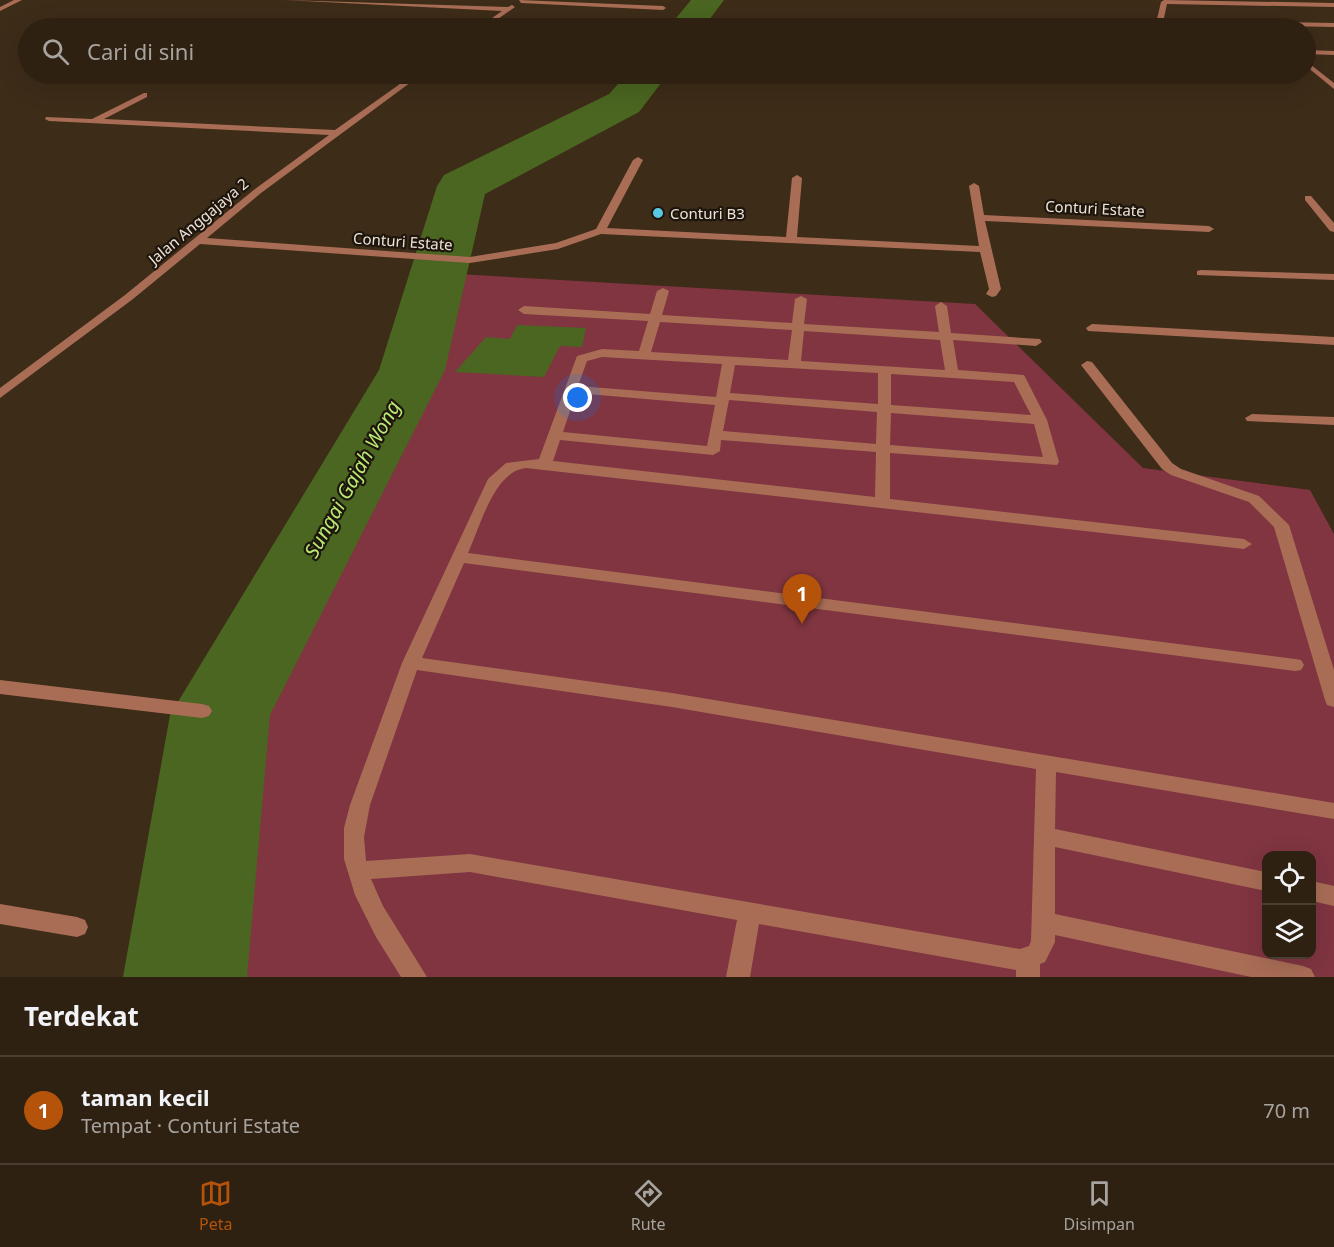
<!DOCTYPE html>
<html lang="id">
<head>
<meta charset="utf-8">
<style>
	body { margin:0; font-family:"Noto Sans",sans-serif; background:#36291b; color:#f1f3f6 }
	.controls { position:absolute; right:18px; bottom:18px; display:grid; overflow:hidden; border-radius:12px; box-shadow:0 6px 24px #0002 }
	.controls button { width:54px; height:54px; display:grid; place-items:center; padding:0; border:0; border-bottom:2px solid #493e32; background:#2e2112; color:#f1f3f6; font:30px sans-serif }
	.you { position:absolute; left:578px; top:398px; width:21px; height:21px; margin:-15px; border:4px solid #fff; border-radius:50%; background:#1a73e8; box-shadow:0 0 0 9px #1a73e833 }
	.badge { display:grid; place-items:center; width:39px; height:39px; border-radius:50%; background:#b45309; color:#fff; font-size:20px; font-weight:700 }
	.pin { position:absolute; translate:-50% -50px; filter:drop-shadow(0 2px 3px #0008) }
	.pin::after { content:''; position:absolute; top:32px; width:21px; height:18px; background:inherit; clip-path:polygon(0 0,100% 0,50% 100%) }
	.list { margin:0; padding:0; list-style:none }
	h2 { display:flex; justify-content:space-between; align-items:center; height:78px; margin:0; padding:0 24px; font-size:26px }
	h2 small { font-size:20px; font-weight:400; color:#a7a39f }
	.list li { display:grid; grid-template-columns:39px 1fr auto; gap:18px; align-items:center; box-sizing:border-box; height:108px; padding:0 24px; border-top:2px solid #493e32 }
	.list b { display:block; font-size:22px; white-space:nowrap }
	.list p { margin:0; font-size:20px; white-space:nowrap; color:#a7a39f }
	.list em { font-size:20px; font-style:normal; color:#a7a39f }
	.icon { flex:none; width:33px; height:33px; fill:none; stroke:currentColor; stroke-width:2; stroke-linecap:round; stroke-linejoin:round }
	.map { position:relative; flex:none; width:1334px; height:977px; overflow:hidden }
	.search { position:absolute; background:#2e2112; box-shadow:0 6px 24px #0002; left:18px; right:18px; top:18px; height:66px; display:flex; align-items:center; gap:15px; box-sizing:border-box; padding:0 21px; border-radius:33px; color:#a7a39f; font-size:22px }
	.sheet { height:186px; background:#2e2112 }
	nav { display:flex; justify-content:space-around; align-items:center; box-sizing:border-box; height:84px; border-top:2px solid #493e32; background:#2e2112; font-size:16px; color:#a7a39f }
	nav a { display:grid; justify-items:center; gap:3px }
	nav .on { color:#b45309 }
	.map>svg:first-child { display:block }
</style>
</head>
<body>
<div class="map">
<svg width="1334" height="977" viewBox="0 0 1334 977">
	<rect width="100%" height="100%" fill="#3d2c18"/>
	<!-- green -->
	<path fill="#803541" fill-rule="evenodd" d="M458,274L975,304L1143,468L1310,490L1334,534V977H185L191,917L220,715ZM1266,856H1312V954H1266Z"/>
	<!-- water -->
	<path fill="#4a6620" d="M517,325L586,328L582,347L560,346L544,377L455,372L486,337L510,339Z"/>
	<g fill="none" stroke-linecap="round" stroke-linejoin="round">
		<!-- river -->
		<path fill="#4a6620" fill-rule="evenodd" d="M691,0H724L703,28H668Z
			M627,74H668L639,112L485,194L445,370L270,715L247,977H123L170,715L379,370L437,186L444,175L609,94Z"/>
		<!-- minor -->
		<path fill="#a96d56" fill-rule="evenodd" d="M14,0H22L0,11V7Z
			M284,0L508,7L512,5L515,7L485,28H478L502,11Z
			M519,0L663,6L666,8L663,10L521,3Z
			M1164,0L1334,3V7L1167,4L1164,18L1174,20L1334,23V27L1174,24L1157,19L1161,2Z
			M1306,50L1334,51V55L1306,54Z
			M1306,61L1334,83V89L1306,66Z
			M414,74H422L261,193L207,238L470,257L556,243L596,229L633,160L638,157L643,160L607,228L786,237L792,178L797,175L802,178L797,237L979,246L969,186L974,183L979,186L984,215L1209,226L1214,229L1209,232L985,221L1001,289L996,296L992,297L986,294L989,289L980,252L601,234L558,249L470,263L200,244L133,299L0,398V388L125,295L255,189L329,135L49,121L45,119L46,117L92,119L144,93H147V97L104,119L335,130Z
			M1305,196H1311L1334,223V232L1330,231L1305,200Z
			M1201,270L1334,274V280L1197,275V271Z
			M663,288L669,291L662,315L792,323L795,299L801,296L807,299L804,324L939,332L935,306L941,302L947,306L951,333L1040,339L1042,342L1036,346L953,340L958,370L1024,375L1047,420L1059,462L1057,465L890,453V499L1244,539L1252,544L1244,549L526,468C494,471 480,527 468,553L1295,659L1301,660L1304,665L1301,670L1295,671L464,563L422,658L672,693L1334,803V819L1056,772L1055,829L1266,872V891L1055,847V914L1303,966L1311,969L1315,977H1251L1055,935V942L1045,962L1040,964V977H1016V970L759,924L750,977H726L737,920L470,872L371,879L383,906L427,977H401L376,937L355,895L344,859V828L350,805L402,663L488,479L506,463L539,459L577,356L602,349L639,351L648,321L524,314L518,310L524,306L650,314L657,291ZM660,322L792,330L788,360L651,352ZM804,331L940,340L945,370L801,361ZM602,357L722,364L716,397L578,386L587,361ZM735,365L878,373V404L730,393ZM891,374L1014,382L1031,415L891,405ZM576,393L715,405L707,446L563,432ZM729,400L877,412L876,444L723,431ZM891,413L1034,424L1043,457L890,445ZM560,440L713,455L720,451L721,440L876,452L875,497L553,461ZM417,670L672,707L1036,769L1031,941L1029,946L1020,949L470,854L366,861L364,837L370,805Z
			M1092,324L1334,337V345L1088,331L1086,328Z
			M1087,361L1092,362L1172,463L1181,469L1259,496L1289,525L1334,670V707L1327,705L1325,700L1274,527L1249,502L1171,475L1162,469L1081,365Z
			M1252,414L1334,417V425L1247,421L1245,418Z
			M0,680L202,704L209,706L212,711L209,716L202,718L0,694Z
			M1312,881L1334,886V906L1312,901Z
			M0,904L77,917L85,920L88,927L85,934L77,937L0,924Z"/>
	</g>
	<!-- markers -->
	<circle fill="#57c9e2" stroke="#1e160d" stroke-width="2" cx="658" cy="213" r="6"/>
	<g text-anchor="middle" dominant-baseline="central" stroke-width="4.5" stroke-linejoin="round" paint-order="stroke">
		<!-- far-street labels -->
		<g font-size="15" fill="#eee3d7" stroke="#1e160d">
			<text transform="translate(1095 208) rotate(3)">Conturi Estate</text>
			<text transform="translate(198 221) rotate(-40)">Jalan Anggajaya 2</text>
			<text transform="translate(403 241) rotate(4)">Conturi Estate</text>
		</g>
		<!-- far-poi labels -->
		<g font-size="15" fill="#eee3d7" stroke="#1e160d" text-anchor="start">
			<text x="670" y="213">Conturi B3</text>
		</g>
		<!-- water labels -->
		<g font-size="20" font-style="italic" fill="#b8ea73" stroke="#1e160d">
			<text transform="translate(352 479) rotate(-61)">Sungai Gajah Wong</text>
		</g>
	</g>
</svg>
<div class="controls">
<button><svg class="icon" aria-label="locate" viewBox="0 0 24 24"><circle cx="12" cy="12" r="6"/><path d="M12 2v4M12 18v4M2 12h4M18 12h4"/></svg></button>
<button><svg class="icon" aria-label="layers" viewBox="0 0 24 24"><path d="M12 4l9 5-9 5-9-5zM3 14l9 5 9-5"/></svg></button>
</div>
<div class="you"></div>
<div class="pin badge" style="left:802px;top:624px">1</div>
<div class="search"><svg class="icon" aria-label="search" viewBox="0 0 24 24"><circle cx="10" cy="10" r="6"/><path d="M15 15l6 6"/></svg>Cari di sini</div>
</div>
<section class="sheet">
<h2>Terdekat<small></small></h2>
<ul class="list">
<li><span class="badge">1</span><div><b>taman kecil</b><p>Tempat · Conturi Estate</p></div><em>70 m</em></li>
</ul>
</section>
<nav>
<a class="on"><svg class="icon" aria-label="map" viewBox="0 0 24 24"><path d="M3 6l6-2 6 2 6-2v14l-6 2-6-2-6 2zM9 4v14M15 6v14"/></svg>Peta</a>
<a><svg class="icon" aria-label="directions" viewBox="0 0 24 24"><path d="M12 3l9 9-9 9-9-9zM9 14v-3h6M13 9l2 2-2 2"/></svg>Rute</a>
<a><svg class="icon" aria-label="saved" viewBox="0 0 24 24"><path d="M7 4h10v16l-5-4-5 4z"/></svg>Disimpan</a>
</nav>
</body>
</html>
